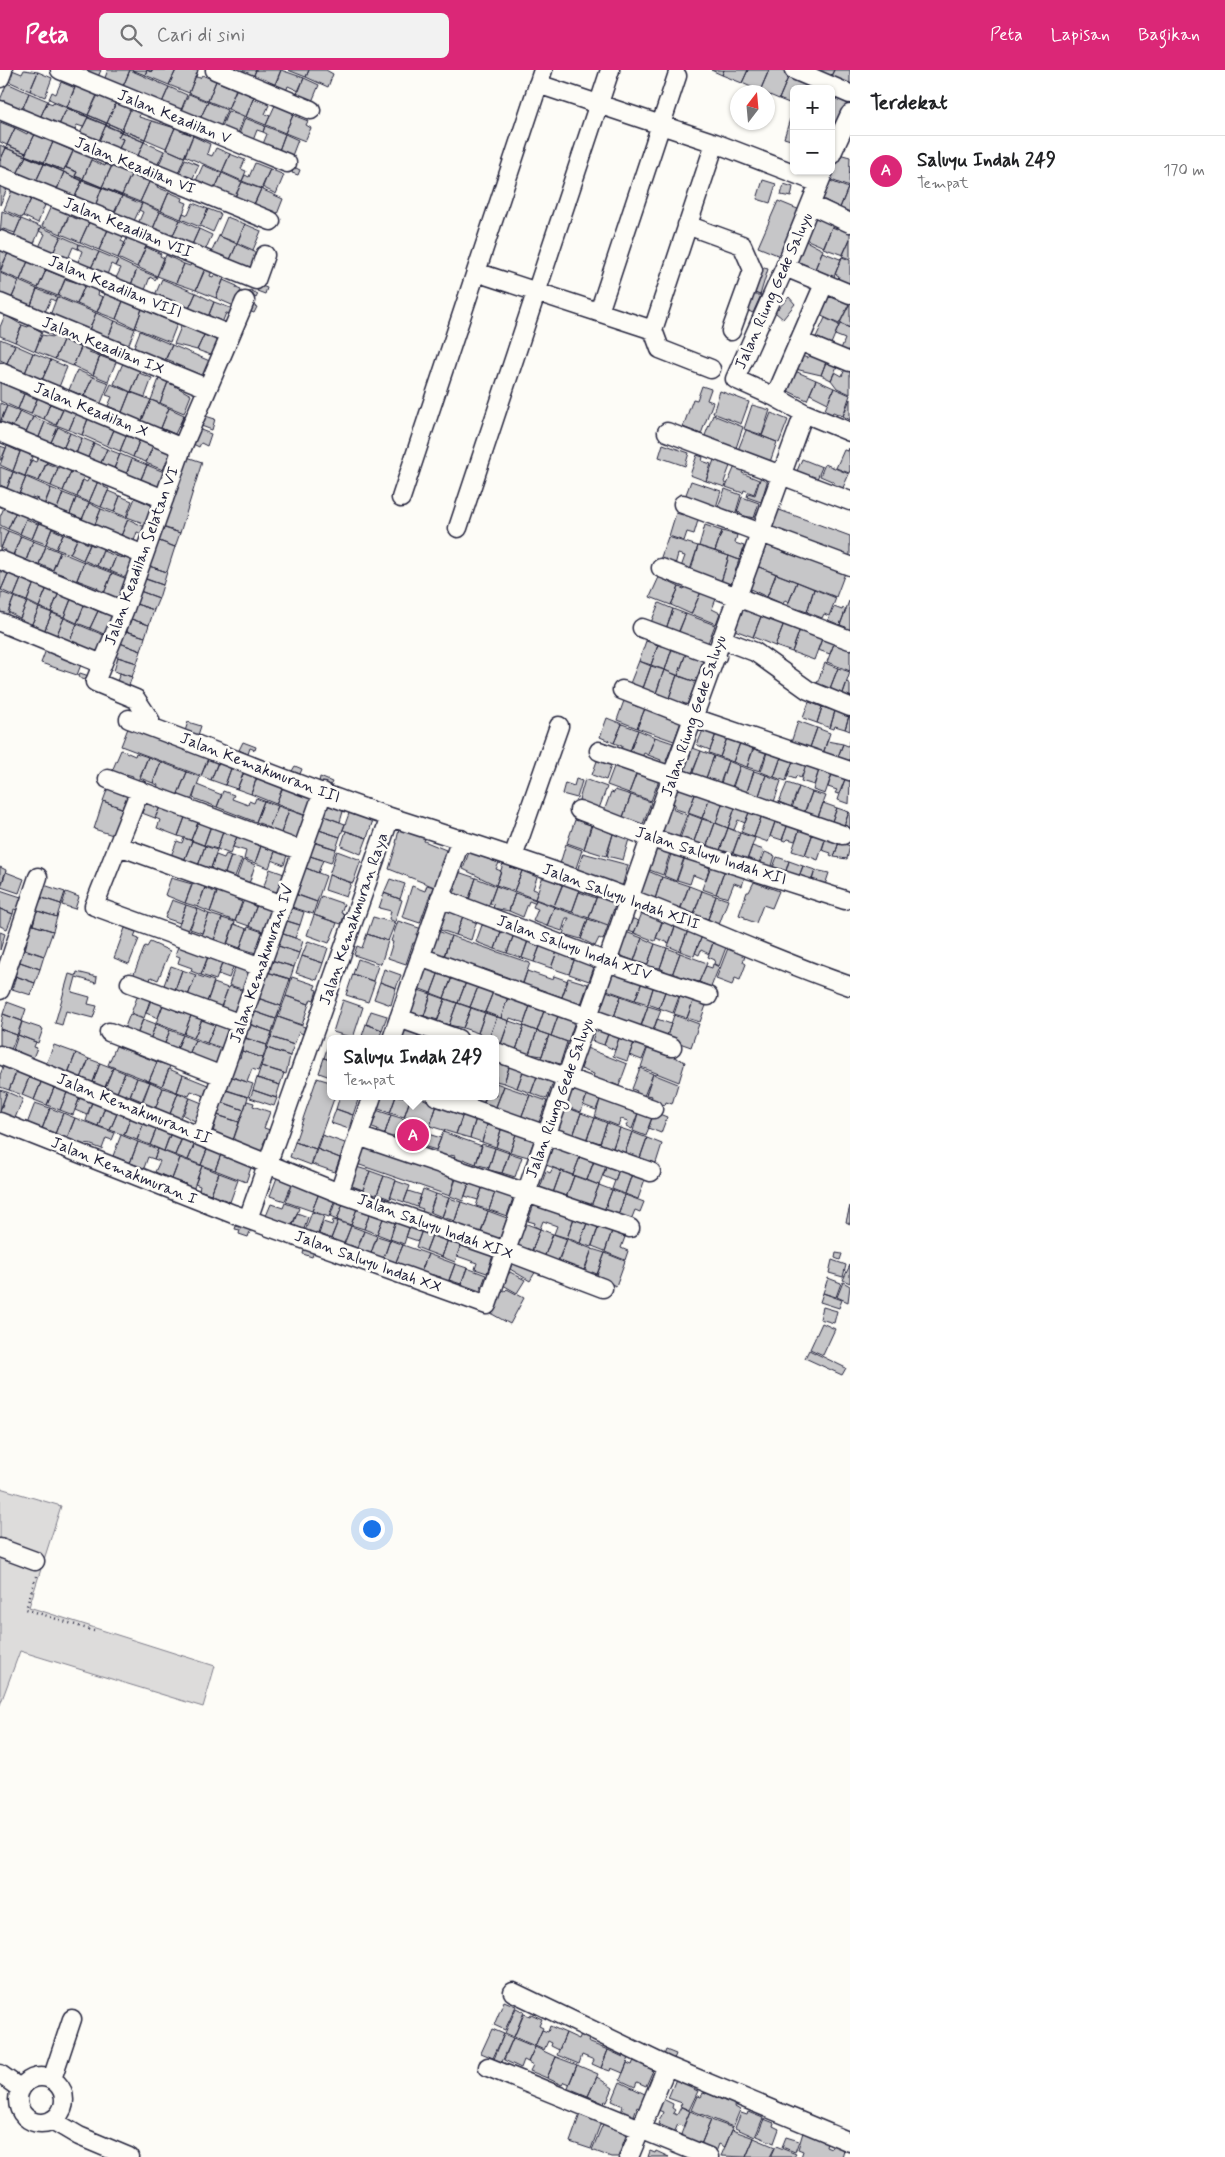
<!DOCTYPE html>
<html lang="id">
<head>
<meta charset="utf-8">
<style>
	body { margin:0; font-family:Mynerve,sans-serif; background:#f2f2f2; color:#202124 }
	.controls { position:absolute; right:15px; top:15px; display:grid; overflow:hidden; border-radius:8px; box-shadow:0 1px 4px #0004 }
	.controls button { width:45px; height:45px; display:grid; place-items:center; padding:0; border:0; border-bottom:1px solid #e0e0e0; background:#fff; color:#202124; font:25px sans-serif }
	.compass { position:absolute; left:730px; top:15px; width:45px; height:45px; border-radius:50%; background:#fff; box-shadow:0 1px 4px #0004; rotate:16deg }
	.you { position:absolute; left:371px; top:1458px; width:18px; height:18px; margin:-12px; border:4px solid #fff; border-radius:50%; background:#1a73e8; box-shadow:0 0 0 8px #1a73e833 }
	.badge { display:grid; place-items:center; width:32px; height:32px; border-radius:50%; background:#db2777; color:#fff; font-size:16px; font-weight:700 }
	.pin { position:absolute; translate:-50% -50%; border:2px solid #fff; box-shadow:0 1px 5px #0006 }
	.popup { position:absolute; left:327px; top:965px; width:172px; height:65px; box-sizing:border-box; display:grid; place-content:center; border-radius:8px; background:#fff; filter:drop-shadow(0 1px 4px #0005); font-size:16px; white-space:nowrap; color:#757577 }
	.popup b { font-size:19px; color:#202124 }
	.popup::after { content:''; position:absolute; left:50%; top:100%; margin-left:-10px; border:10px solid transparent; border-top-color:#fff }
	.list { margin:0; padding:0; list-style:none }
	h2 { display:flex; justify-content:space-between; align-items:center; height:65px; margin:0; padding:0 20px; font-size:21px }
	h2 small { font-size:16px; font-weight:400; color:#757577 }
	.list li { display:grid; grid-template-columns:32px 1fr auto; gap:15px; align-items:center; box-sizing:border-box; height:70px; padding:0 20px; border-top:1px solid #e0e0e0 }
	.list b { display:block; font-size:19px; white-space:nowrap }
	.list p { margin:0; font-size:16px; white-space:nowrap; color:#757577 }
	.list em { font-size:16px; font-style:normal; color:#757577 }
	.icon { flex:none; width:28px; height:28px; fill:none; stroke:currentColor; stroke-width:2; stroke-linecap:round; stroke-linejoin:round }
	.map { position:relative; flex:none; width:850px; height:2087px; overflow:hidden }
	header { display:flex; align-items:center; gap:30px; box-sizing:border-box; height:70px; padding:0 25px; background:#db2777; color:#fff }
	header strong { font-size:24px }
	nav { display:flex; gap:28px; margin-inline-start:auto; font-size:18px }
	.search { width:350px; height:45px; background:#f2f2f2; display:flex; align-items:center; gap:12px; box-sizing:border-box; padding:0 18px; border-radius:8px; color:#757577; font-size:19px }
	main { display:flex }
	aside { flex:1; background:#fff }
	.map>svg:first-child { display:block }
</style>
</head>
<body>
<header>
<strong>Peta</strong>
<div class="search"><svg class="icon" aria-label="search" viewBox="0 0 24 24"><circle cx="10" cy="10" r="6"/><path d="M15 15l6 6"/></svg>Cari di sini</div>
<nav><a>Peta</a><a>Lapisan</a><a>Bagikan</a></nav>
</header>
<main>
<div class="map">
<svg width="850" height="2087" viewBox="0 0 850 2087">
	<rect width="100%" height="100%" fill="#fdfcf7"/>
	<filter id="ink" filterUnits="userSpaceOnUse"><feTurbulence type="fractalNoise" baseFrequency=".02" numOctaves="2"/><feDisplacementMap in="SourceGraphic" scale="10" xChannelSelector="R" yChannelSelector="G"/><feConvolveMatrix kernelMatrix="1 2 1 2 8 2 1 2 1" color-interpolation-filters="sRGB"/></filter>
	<g filter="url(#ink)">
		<!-- green -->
		<path fill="#dddcdb" stroke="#807f8b" d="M0,1418L61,1436L29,1537L215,1596L203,1637L20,1581L0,1635Z"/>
		<!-- building -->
		<path fill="#c6c6c8" stroke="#22223b" d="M12,0L22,4L24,0L38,2L30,21L8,11Z
			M84,0H101L98,7Z
			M108,0H130L122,19L102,15Z
			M130,0L169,17L161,35L120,23Z
			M132,0H152L151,2L147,0L145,5Z
			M147,0L151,2L152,0H176L169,15L145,5Z
			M176,0H198L189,23L169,15Z
			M198,0L196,7L200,8L202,5L216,11L208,31L189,23Z
			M230,0H256L252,10Z
			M256,0H281L272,21L251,12Z
			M281,0L304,8L299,21L288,16L285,24L274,19Z
			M288,0H309L306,7Z
			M309,0H326L333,4L328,17L306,7Z
			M711,0H724L722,5Z
			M724,0H748L742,13L722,5Z
			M748,0H769L760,21L742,13Z
			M769,0H783L790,3L779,29L760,21Z
			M813,0H834L830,8Z
			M834,0H850V17L830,8Z
			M38,2L52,8L45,27L30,21Z
			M790,3L810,11L806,19H794V35L779,29Z
			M304,8L319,15L311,34L295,28Z
			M216,11L228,16L230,13L237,16L228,39L208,31Z
			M61,12L75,18L67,37L49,29L52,22L56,24Z
			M7,13L29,23L21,42L0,35V30Z
			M76,14L90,19L89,22L97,25L88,45L67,37Z
			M169,17L187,25L180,43L161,35Z
			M237,18L255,24L246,47L228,39Z
			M831,21L849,28L838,54L831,51Z
			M29,23L48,31L38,52L21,42Z
			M99,23L117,30L107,53L88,45Z
			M189,24L208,32L199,51L185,45L186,42L181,40Z
			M253,29L269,35L265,44L270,46L266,55L246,47Z
			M47,32L53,34V32L67,38L58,57L45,52L46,49L41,46Z
			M208,32L227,40L218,63L199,51Z
			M116,33L131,38L122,60L107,53Z
			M276,33L295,41L285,63L266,55Z
			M67,38L81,42L88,47L82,45Z
			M67,38L88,47L83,57L77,55L73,64L58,57Z
			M131,38L141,41L139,47L152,51L145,69L122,60Z
			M228,41L244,47L237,66L221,59Z
			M88,45L106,53V55L88,48Z
			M293,45L308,51L306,55L311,58L305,71L285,63Z
			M88,47L106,55L98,73L78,68Z
			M245,48L265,56L263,62L257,60L252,73L238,67Z
			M790,49L794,50V71L784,68Z
			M152,51L175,58L166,78L145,69Z
			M0,52L15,58L7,75L0,72Z
			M107,53L121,59L122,60L121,62L106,56Z
			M106,55L121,62L118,67L123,69L116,85L98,73Z
			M176,55L181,57L180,61L193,65L184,87L166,79Z
			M265,56L285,64L277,86L261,79L267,64L263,62Z
			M15,58L27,64L29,59L36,62L26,83L7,75Z
			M121,60L145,69L144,72L121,62Z
			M36,62L42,64L41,67L53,72L44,93L25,85Z
			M121,62L144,72L136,90L118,82L123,69L118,67Z
			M285,64L298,70L290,91L277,86Z
			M193,66L210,74L207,84L212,86L216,78L230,84L222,102L185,86Z
			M53,72L73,81L64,100L44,93Z
			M144,72L164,81L155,100L136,90Z
			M0,75L6,78L0,91Z
			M7,75L26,83L25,86L6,78Z
			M75,77L93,85L83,109L75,106L77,102L66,98Z
			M6,78L26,86L15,108L0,100V91Z
			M166,79L184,87L185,86L176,108L157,99Z
			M230,84L245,90L241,99L246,101L242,111L222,102Z
			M839,84L850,87L849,117L829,109Z
			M25,85L44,92V94L25,86Z
			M26,86L44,94L34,116L15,108Z
			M185,89L199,95L190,114L177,108Z
			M91,90L105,96L106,93L112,95L102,117L83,109Z
			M44,93L64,100L65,97L77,102L75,106L122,126L76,108Z
			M255,93L270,99L262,119L242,111L245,105L249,107Z
			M44,94L64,102L56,122L35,113Z
			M113,94L123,100V99L132,102L122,125L102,117Z
			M203,95L222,103L214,121L195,113Z
			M294,97L300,100L298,105L292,103Z
			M270,99L284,105L276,124L262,117Z
			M64,102L82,111L74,129L56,122Z
			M222,103L242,112L233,130L214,121Z
			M131,105L143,110L144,108L150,110L140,132L122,125Z
			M150,110L159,113L157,117L169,122L161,141L140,132Z
			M763,110L776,114L770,133L757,129Z
			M828,110L848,118L840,138L821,128Z
			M82,111L102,118L94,139L74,129Z
			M242,112L261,119L252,138L232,134Z
			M784,114L793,117L791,127L781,125Z
			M0,116L7,119L0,135Z
			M102,117L122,126L113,147L94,139Z
			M13,118L24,122L23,125L31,129L22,148L4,140Z
			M848,118L850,119V149L839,140Z
			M261,119L283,129L274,152L251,142Z
			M169,122L183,128L182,131L187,133L181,149L161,141Z
			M122,126L142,134L134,151L124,146L121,153L111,149Z
			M31,129L45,135L38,153L23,146Z
			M778,131L800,140L780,186L758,177Z
			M142,133L160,142L151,163L137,156L143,142L139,140Z
			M193,133L208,139L200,157L181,149L183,143L188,145Z
			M52,134L69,144L61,164L42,156Z
			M208,139L221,144L213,162L200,156Z
			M2,141L21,149L15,163L3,159L0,164Z
			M160,142L180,150L172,167L152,161Z
			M814,144L833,154L824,177L803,168Z
			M69,146L80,150L82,147L90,150L80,172L61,164Z
			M227,147L245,154L237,173L219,166Z
			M21,149L41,157L32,178L18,173L20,168L14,166Z
			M90,150L108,160L99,180L80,172Z
			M180,150L199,159L191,177L172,167Z
			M245,154L261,161L253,180L237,173Z
			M839,155L850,159V169L843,185L823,178L832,157L837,159Z
			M41,157L61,166L53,183L39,177L45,164L39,161Z
			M109,157L125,164L121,171L125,173L118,188L99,180Z
			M199,159L212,165L204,183L191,177Z
			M61,166L79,174L78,179L73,177L68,189L53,183Z
			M128,166L141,173L142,171L147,174L137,197L118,188Z
			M219,166L237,174L228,194L211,183Z
			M802,169L823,180L815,199L794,190Z
			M850,169V189L842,186Z
			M79,174L99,182L91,198L78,192L82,181L78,179Z
			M237,174L259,184L249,207L228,194Z
			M146,177L161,184L160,186L164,188L157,206L137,197Z
			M0,179L8,183L0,200Z
			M99,182L118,190L115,196L111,194L107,205L91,198Z
			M822,182L840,189L842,187L834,207L815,199Z
			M8,183L29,189L20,210L0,202Z
			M166,185L184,194L176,213L157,206Z
			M842,187L850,190V214L838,209L839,206L835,204Z
			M118,190L137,199L131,215L116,208L121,198L115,196Z
			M28,191L33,193L35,191L42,194L40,197L46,200L38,218L20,210Z
			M184,194L190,196L191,194L205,200L196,220L176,213Z
			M760,197L768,199L760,225L755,223L759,209L756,208Z
			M205,198L212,201L210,206L213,207L216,202L225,206L216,228L196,220Z
			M137,199L157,207L155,210L150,207L145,220L131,215Z
			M46,200L66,208L58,226L38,218Z
			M0,203L19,211L11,230H0Z
			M65,209L85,215L77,234L58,226Z
			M162,209L196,223L187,243L179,235L155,225Z
			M223,210L237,216L236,218L241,220L234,236L216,228Z
			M19,211L37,219L30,238L9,234Z
			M85,215L99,221L98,225L103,227L97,242L77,234Z
			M259,215L267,218L265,224L257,221Z
			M37,219L57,227L55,231L51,229L44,244L30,238Z
			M250,220L258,224L256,228L248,223Z
			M106,221L114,225L113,227L123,231L116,249L97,242Z
			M827,221L850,232L839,254L817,244Z
			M751,222L755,223V225H761L753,243L744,239Z
			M196,223L214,232L208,247L187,243Z
			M57,227L96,243L87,265L49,248Z
			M789,227L795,234L783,249L775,242Z
			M123,231L135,236L137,234L143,236L135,258L116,249Z
			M214,232L233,239L231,244L226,243L222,253L208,247Z
			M248,233L257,237L254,243L244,239Z
			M849,235H850V258L840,253Z
			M143,236L150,239L149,242L177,254L170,272L135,258Z
			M96,243L115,251L105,275L91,269L94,262L89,260Z
			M5,245L22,255L15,272L0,266V257Z
			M825,248L839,255L831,274L816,267Z
			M115,251L135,259L128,276L123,274L122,276L107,270Z
			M183,252L190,255L189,258L204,265L197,280L174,274Z
			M840,254L850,258V283L841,279L845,269L835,265Z
			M22,255L28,257L29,255L42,262L35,281L15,272Z
			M140,261L172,275L164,292L133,279Z
			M54,264L64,268L55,289L35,281L42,265L53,267Z
			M204,265L220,270L214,286L197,280Z
			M0,269L15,275L7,293L0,290Z
			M63,270L81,278L73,296L55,289Z
			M15,275L33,283L25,303L6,295Z
			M82,275L90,279L89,282L100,286L93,305L73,296Z
			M172,275L212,292L206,308L198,305L197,307L170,300L174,292L166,289Z
			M809,282L826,292L821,305L795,299L800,285L807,288Z
			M33,283L51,290L42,310L25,303Z
			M100,286L116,292L108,311L93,305Z
			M51,290L67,297L59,317L42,310Z
			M831,291L838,294L831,310L821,305L826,292L830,294Z
			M123,293L140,300L131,322L114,314Z
			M845,299L850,301V324L837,318L831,310L835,302L842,306Z
			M77,300L93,307L84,326L69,320Z
			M795,301L816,310L807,330L786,320Z
			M139,303L152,308L145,327L131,322Z
			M93,307L109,313L99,338L95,336L97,332L84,326Z
			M159,309L168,312L160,333L151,330Z
			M816,310L834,318L828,333L810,324Z
			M0,311L21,317L19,322L24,324L18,339L0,331Z
			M168,312L191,325L184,343L160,333Z
			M111,314L130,322L122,342L108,336L112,327L106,325Z
			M702,316L711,319L707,330L713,332L701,364L683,357L693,329L697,330Z
			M834,318L850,325L843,346L833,342L831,345L824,342Z
			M720,321L749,332L741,354L713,343Z
			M130,322L151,330L139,356L121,345Z
			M24,324L37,329L31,344L18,339Z
			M39,325L45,328L44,331L50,334L44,349L31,344Z
			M850,329V350L843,346Z
			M151,330L169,338L159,363L140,355Z
			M0,333L7,336L0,352Z
			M50,334L63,339L56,355L44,349Z
			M752,335L770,340L762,365L744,359Z
			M7,336L20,341L12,358L0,353Z
			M65,336L77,341L69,360L56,355Z
			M169,338L184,345L175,364L161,358Z
			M20,341L33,347L23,369L11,361Z
			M77,341L89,346L82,365L69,360Z
			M771,343L788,350L779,373L762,366Z
			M199,344L215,349L212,360L196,354Z
			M184,345L192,348L187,361L179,358Z
			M713,345L743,357L736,378L733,377L731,382L704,368Z
			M89,346L98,350L96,352L114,360L107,376L82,365Z
			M33,347L45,352L37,372L26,363Z
			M45,352L58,357L48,379L37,372Z
			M58,357L70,363L63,379L50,374Z
			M115,357L128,362L120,381L107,376Z
			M193,357L211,364L207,376L201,373L199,377L191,373Z
			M746,360L777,372L770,392L738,380Z
			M70,363L82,368L74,389L63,379Z
			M133,365L140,368L133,387L120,381L126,366L132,368Z
			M82,368L94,373L87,390L74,389Z
			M140,369L153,375L146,392L133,387Z
			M94,373L107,379L100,395L87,390Z
			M663,374L689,383L685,396L659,387Z
			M154,375L171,382L163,400L146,393Z
			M0,376L6,378L1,390H0Z
			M7,376L20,382L13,401L0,395Z
			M849,378L850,400L849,403L836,398L844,380L848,381Z
			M21,379L30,383L29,385L33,387L25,406L13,401Z
			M107,379L120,384L112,404L100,395Z
			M120,384L132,389L124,410L111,405Z
			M181,385L202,392L180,463L160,456Z
			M697,385L703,387L702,391L711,394L706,411L690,405Z
			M38,388L47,392L39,411L25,406L31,390L36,392Z
			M132,389L147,395L139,413L124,410Z
			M802,389L822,397L817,409L797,401Z
			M714,390L730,396L724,412L726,413L725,417L706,411Z
			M46,393L58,398L51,416L39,411Z
			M825,394L849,404L842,420L833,416L834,412L820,406Z
			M59,395L71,401L63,421L51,416Z
			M147,395L164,402L155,423L140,412Z
			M735,396L744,399L742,403L759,410L754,424L744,420L743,423L726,417Z
			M0,397L13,402L7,418L0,415Z
			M13,402L26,407L17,429L5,424Z
			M71,402L84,406L77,427L63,421Z
			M761,406L768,409L761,432L747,427L748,423L755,425Z
			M26,407L51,418L43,437L36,434L38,429L32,427L30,434L17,429Z
			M89,408L98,411L89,432L77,427L83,410L87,412Z
			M98,411L105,414L104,417L109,419L101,437L89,432Z
			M691,411L721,421L716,437L685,427Z
			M51,418L63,423L57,439L45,434Z
			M725,419L741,425L735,445L717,439Z
			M108,421L120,426L114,442L101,437Z
			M63,423L76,428L70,444L57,439Z
			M120,426L132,431L126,447L114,442Z
			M742,427L759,433L754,448L740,445L741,443L737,442Z
			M76,428L89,433L82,449L70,444Z
			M135,428L153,436L146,454L127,447Z
			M89,433L101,439L94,457L81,452Z
			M5,435L17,439L8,459L0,455V447Z
			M774,438L850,466V488L812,472L810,476L769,462Z
			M17,439L28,444L20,464L8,459Z
			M101,439L128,449L121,466L108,460L106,465L94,457Z
			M676,443L683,445L684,443L699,447L694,464L687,462L684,471L669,466Z
			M26,449L38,454L32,469L20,464Z
			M128,449L145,457L142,464L137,462L134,471L121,466Z
			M40,450L53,455L46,474L32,469Z
			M705,455L722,461L715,481L699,476Z
			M158,456L180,463L175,477L154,469Z
			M0,457L8,461L0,481Z
			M52,459L63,464L56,479L46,474Z
			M8,461L21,466L12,489L4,485L6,480L1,478Z
			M722,461L737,465L735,473L744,476L740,490L715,481Z
			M63,464L77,469L70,484L56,479Z
			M21,466L33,471L25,493L12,487Z
			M79,466L85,469L84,472L90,475L83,490L70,484Z
			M668,467L698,476L689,503L680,500L685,486L678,484L675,495L660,490Z
			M154,469L175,477L167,502L146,495Z
			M33,471L46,476L38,497L26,491Z
			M96,473L104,476L97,496L83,490L90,474L94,476Z
			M762,473L790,485L791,481L823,496L830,498L831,496L845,503L836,527L754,495Z
			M46,476L60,482L53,500L39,494Z
			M698,476L729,486L721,512L691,500Z
			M103,481L116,486L110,501L97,496Z
			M60,482L84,492L76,512L63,508L64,505L60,504L59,507L51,504Z
			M116,486L122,488L123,486L134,490L127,508L110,501Z
			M729,486L739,490L730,517L721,512Z
			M84,492L112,503L103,526L96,523L98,518L77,510Z
			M0,494L10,499L1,520H0Z
			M146,495L167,502L163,515L139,507Z
			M754,495L776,504L767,527L746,517Z
			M10,499L17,502L15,506L21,509L14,526L1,520Z
			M112,503L127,509L119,529L116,528L115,531L103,526Z
			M776,504L797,512L789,532L785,530L783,534L767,527Z
			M28,507L35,510L27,531L14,526L21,509L26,511Z
			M141,507L163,515L159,528L137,520Z
			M659,507L679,517L671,535L650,527Z
			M35,510L48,515L39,537L27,531Z
			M797,512L814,519L807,542L795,538L793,542L786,539Z
			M48,515L60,520L51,542L39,537Z
			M686,516L701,522L691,544L671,535L679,517L684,519Z
			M814,519L836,528L829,546L824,544L822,548L807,542Z
			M60,520L72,527L64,547L51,542Z
			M137,520L159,528L154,540L133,533Z
			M1,522L14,527L7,546L0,543Z
			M701,522L716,529L712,539L720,543L716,554L691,544Z
			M14,527L27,532L20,548L8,542Z
			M71,529L84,535L77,553L64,547Z
			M86,531L95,534L93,539L98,541L90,558L77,553Z
			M849,531L850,532V563L845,561L846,557L840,555Z
			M27,532L39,538L30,558L18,553Z
			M133,533L154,540L149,555L128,548Z
			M659,533L673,539L666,559L650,555Z
			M747,536L762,544L753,567L732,559L740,538L745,540Z
			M834,537L842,540L843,538L846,539L840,555L828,550Z
			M39,538L52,543L43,564L30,558Z
			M104,538L115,542L106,565L90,558L98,541L102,543Z
			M673,539L686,544L678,563L666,559Z
			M52,543L64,548L55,569L43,564Z
			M686,544L715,555L706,578L677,567Z
			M762,544L784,553L775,576L753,567Z
			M64,548L77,554L68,575L55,569Z
			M131,549L149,555L145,567L127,561Z
			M784,553L800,559L792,582L775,576Z
			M77,554L106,566L98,587L68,575Z
			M800,559L824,563L814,590L792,582Z
			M122,560L145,567L141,581L120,573Z
			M823,566L835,571L830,584L818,580Z
			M646,571L658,575L651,595L639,591Z
			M835,571L850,573V601L827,592Z
			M120,573L141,581L137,593L114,586Z
			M658,575L672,578L665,600L651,595Z
			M673,576L686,583L678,606L665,600Z
			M47,577L82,592L77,605L41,593Z
			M686,583L704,587L696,612L678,606Z
			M118,587L137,593L132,607L114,601Z
			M639,591L651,596L642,621L629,616Z
			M825,593L838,598L829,621L816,616Z
			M651,596L664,600L655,626L642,621Z
			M838,598L850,602L842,626L829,621Z
			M664,600L677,605L668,631L655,626Z
			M80,603L89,606L87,611L78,607Z
			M120,603L132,607L128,618L116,614Z
			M677,605L696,612L686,637L668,631Z
			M847,612L850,614V629L842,626Z
			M625,628L633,631L631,634L638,637L639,633L646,636L637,658L617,650Z
			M809,632L822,637L817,653L803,648Z
			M646,636L651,637L650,641L675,651L677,647L682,649L674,671L637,658Z
			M822,637L835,641L830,658L817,653Z
			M835,641L849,646L845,659L835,656L834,659L830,658Z
			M849,646L850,647V661L845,659Z
			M607,648L622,654L614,673L600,667Z
			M798,651L817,658L808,683L790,676Z
			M188,652L201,656L198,665L185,661Z
			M130,653L210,684L201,706L121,676Z
			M622,654L638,660L629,684L621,681L622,676L614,673Z
			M817,658L830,663L823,684L808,683Z
			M638,660L655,667L648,685L644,683L641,689L629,684Z
			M703,660L716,664L710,680L697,675Z
			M716,664L727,668L720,687L709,683Z
			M655,667L673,673L666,691L668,692L665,697L659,695L661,690L648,685Z
			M727,668L740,673L733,692L720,687Z
			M827,671L843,674L837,689L823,684Z
			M850,671V692L837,689L843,674L848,676Z
			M243,672L256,677L255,680L250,678L248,684L239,680Z
			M740,673L753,678L747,697L733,692Z
			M755,675L767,680L760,701L747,697Z
			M690,677L701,681L692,703L682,699Z
			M768,679L777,682L776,685L781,687L774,707L761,702Z
			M121,680L135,686L136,683L148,687L138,711L132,709L133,706L126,704V707L112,701Z
			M701,681L714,686L706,708L692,705Z
			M209,686L219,689L211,710L201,706Z
			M714,686L728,691L719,716L705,711Z
			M148,687L161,692L153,713L140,708Z
			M781,687L793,691L786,711L774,707Z
			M220,688L233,693L225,715L211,710Z
			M598,688L612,693L606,710L592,705Z
			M728,691L740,696L732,717L721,713Z
			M793,691L806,695L801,708L796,706L795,709L787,706Z
			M161,692L187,702L177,727L156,719L158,715L153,713Z
			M233,693L246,698L237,719L225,715Z
			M615,694L637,702L629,723L607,715Z
			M806,695L819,700L814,715L801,711Z
			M295,696L302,699L300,704L292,701Z
			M740,696L754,701L746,725L732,720Z
			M245,699L258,704L251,724L237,719Z
			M819,700L832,704L825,724L813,720Z
			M754,701L766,705L758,728L746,724Z
			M187,702L200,707L191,731L177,726Z
			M637,702L660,707L651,731L629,723Z
			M258,704L285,712L276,734L251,724Z
			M832,704L845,709L839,724L835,723L837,720L828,717Z
			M766,705L781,711L773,735L758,729Z
			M320,707L332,712L330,716L319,712Z
			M576,709L582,711L577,728L562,724L565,713L574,716Z
			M585,709L607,717L597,744L577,737Z
			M845,709L850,711L849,734L838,730Z
			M285,711L314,726L307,746L276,734Z
			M787,713L799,717L791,737L779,732Z
			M109,715L131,724L127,735L124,734L122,738L103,731Z
			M197,715L222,725L217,737L193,728Z
			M681,716L696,722L688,743L673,738L675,734L669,732L675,718L680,719Z
			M799,717L812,722L803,745L791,741Z
			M615,720L631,725L623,747L604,741L611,722L614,723Z
			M223,721L234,725L232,729L248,735L249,731L254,733L256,728L264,731L256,752L217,737Z
			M696,722L710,727L702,748L688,743Z
			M812,722L826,726L818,747L805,742Z
			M631,725L651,732L643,754L623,747Z
			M710,727L723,731L716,753L702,748Z
			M147,730L161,735L155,748L142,743Z
			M103,731L126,740L116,766L94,759Z
			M264,731L278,736L268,760L263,758L264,755L256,752Z
			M723,731L736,735L728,758L716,753Z
			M329,733L344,738L340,752L324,746Z
			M823,733L837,738L832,751L818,747Z
			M161,735L187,742L178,766L157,758L160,750L155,748Z
			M736,735L750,740L745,753L738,750L734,760L728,758Z
			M278,736L289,740L281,763L276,761L275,763L268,760Z
			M351,738L374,747L367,768L343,760Z
			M669,738L687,745L678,770L665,765L666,762L660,760Z
			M837,738L849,742L844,756L832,751Z
			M289,740L306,746L297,770L281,763Z
			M750,740L763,742L754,767L741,762Z
			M187,742L199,750L191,770L178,766Z
			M849,742L850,743V758L844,756Z
			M689,744L702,749L693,774L679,771Z
			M762,745L777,747L768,772L754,767Z
			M324,746L345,754L340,767L319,760Z
			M702,749L715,753L705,781L693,774Z
			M776,749L788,754L782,770L770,766Z
			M199,750L212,752L204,775L191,770Z
			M575,750L591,755L584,779L567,773Z
			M213,751L224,759L217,779L204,775Z
			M715,753L728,758L719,783L706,778Z
			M788,754L800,758L795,771L788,769L786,771L782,770Z
			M400,755L426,764L424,771L446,780L440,796H443L437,818L389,799L397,773H396Z
			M592,755L613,764L606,786L584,779Z
			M728,758L740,763L731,787L719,783Z
			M800,758L813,763L805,785L792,781Z
			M224,759L238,764L230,784L217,779Z
			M319,760L340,767L336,779L315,773Z
			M346,761L367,768L361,784L341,776Z
			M740,763L755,768L747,790L731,789Z
			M813,763L826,767L818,790L805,785Z
			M238,764L262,773L255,793L244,789L246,781L233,777Z
			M613,764L629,769L623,790L607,786Z
			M826,767L839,772L834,787L830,785L831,783L822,780Z
			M184,768L192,771L184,791L171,786L177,771L182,773Z
			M192,771L205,776L198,796L183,793Z
			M312,771L336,779L331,793L307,785Z
			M839,772L850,776L847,789L834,787Z
			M262,773L277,776L269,798L255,793Z
			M566,774L582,780L575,801L559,797Z
			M653,774L670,783L663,805L644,798Z
			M205,776L217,780L210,801L198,796Z
			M752,776L764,780L758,795L747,790Z
			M276,778L288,782L284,795L272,790Z
			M337,781L361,790L353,813L329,805Z
			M672,781L685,785L676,811L664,806Z
			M469,782L499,793L496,799L501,801L496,815L463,799Z
			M765,782L775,786L771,799L760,795Z
			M583,783L628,795L622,817L577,801Z
			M226,784L231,786L224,806L209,803L216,785L224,788Z
			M231,786L242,789L234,809L224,806Z
			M310,786L323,790L318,803L306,798Z
			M685,787L710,798L706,810L693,805L690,814L677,810Z
			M777,787L789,791L785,804L772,800Z
			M243,790L255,795L248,817L235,812Z
			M504,791L511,793L510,797L522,801L514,821L496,815Z
			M789,791L803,796L798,809L785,804Z
			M711,795L724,802L716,824L702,819Z
			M803,796L815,800L811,813L798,809Z
			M0,797L6,800L2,812L0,811Z
			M306,798L326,806L317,832L297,825L301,812L298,810L300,804L303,805Z
			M270,799L287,805L279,828L262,821Z
			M725,800L745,806L742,816L734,813L728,828L716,824Z
			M815,800L829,803L824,818L811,813Z
			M455,801L476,808L469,828L454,823L456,819L449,816Z
			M522,801L537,807L533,819L538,821L535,829L514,821Z
			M648,801L662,807L655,829L639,823Z
			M6,802L24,809L19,823L1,817Z
			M329,805L351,813L346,827L325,820Z
			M543,806L562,815L554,836L535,829Z
			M662,807L689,816L680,841L654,832Z
			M171,808L192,814L185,833L165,825Z
			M476,808L496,816L488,837L469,830Z
			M390,809L405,814L400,829L384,823Z
			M754,812L779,821L772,838L763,835L756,853L745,849V847L739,845L747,822H749Z
			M193,813L205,817L198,837L185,833Z
			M563,814L580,820L572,842L554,836Z
			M44,815L65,822L61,834L40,827Z
			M427,815L437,818L433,823L431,822L420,853L402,847L412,816L425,821Z
			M496,816L515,823L509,841L493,838L494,835L490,833Z
			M689,816L702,821L694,844L680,839Z
			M205,818L217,823L210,842L198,837Z
			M0,820L24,828L19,841L14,839L13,844L0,839Z
			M217,821L238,828L237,830L242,832L235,851L210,842Z
			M702,821L716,826L708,849L694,844Z
			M66,822L79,827L75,839L62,835Z
			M579,822L596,828L589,848L572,842Z
			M293,823L317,832L313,844L289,836Z
			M384,823L402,830L395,852L389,849L391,841L379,838Z
			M515,823L536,830L534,833L529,831L523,847L509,841Z
			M321,826L344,834L341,843L345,844L341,854L314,845Z
			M597,826L616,833L608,855L589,848Z
			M716,826L728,830L719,855L708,849Z
			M42,828L61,834L57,847L35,840Z
			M172,830L186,835L180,853L165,848Z
			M244,830L256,837L249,856L235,851Z
			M536,830L554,837L547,856L533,851L538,839L533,837Z
			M186,835L198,839L188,861L178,858Z
			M257,835L275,842L268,863L249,856Z
			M443,835L464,843L456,865L434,858Z
			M554,837L588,849L581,869L563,864L569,848H566L562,861L547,856Z
			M292,838L304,842L300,855L287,851Z
			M0,839L13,844L7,859L0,856Z
			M198,839L209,844L202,863L190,859Z
			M34,840L57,847L53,861L33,855L35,848L31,847Z
			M642,843L655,848L656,845L664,848L655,871L634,863Z
			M209,844L222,848L214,870L201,866Z
			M314,845L337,853L329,873L307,865Z
			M463,846L477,850L471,870L456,865Z
			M373,847L395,853L388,871L367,864Z
			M628,847L639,851L634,863L623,859Z
			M222,848L235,852L227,875L214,870Z
			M588,849L608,856L603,870L599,868L595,876L581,869Z
			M287,851L300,855L295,868L283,864Z
			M398,851L422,859L420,866L416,864L418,867L416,873H413L406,894L388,888L393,872L391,871Z
			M662,851L675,856L669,873L656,868Z
			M677,852L689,857L680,881L668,876Z
			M30,854L53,861L44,886L25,880L27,872L24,871Z
			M234,854L247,859L240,878L227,873Z
			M482,855L502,860L495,879L476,872Z
			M248,857L266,863L259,884L240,878Z
			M125,858L136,862L134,867L139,869L129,894L114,888Z
			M502,858L515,862L507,883L495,879Z
			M435,860L451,866L444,887L427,881Z
			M515,861L530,866L522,888L507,883Z
			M623,861L642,868L634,891L614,883Z
			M688,861L702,866L694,886L680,881Z
			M0,862L5,864L0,880Z
			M281,863L303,871L299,883L278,876Z
			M367,864L388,871L381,894L354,885L357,876L362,878Z
			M451,866L530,893L522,915L511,911L512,909L482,898L481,901L470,898L471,895L443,888Z
			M702,866L714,870L709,884L701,880L699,885L695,883Z
			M642,868L655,874L647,896L634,891Z
			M528,870L541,874L534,892L522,888Z
			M542,870L559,876L551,898L534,892Z
			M714,870L728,872L719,896L714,894L715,890L708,887Z
			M308,871L328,878L323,893L302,886Z
			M150,872L170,881L158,910L151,907L149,913L133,906L145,876L147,877Z
			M179,874L209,885L201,905L191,901L192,898L178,893L180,887L175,885Z
			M655,874L667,878L660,898L647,896Z
			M276,875L299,883L294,897L271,890Z
			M559,876L576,885L569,904L551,898Z
			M22,878L44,886L40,899L17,891Z
			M667,878L680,883L672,905L660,898Z
			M728,878L732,880L733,878L746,883L743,892L746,894L740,910L735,908L732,915L716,909Z
			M680,883L707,893L699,912L672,905Z
			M576,885L597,889L589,911L569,904Z
			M208,886L223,891L216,910L201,905Z
			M302,886L323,893L317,910L296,903Z
			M358,889L378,896L373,911L353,904Z
			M271,890L294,897L290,909L267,902Z
			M17,891L40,899L35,913L15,906L17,900L14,899Z
			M223,891L234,895L229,908L218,904Z
			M236,894L250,896L248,921L229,915Z
			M713,894L719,897L711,917L699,912L706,896L712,898Z
			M422,895L431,900L440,899L431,923L415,917Z
			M171,896L182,900L175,920L164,915Z
			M612,896L644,907L635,930L604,919Z
			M384,899L401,905L396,918L380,912Z
			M440,899L452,907L444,928L431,923Z
			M182,900L196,905L187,928L174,923Z
			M527,901L553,910L554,906L568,911L562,927L523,914Z
			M77,902L97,907L96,913L76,907L72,922L90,927L88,934L97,936L93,948L66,941L62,955L55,953L69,904L76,906Z
			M267,902L290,909L281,936L258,928Z
			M353,904L375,912L368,932L346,925Z
			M196,905L214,911L207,932L202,930L201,933L187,928Z
			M16,906L35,913L31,925L12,919Z
			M292,907L316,915L314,919L317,920L314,930L311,929L309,934L286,926Z
			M452,907L466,912L458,933L444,928Z
			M644,907L654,915L648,934L635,930Z
			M568,908L588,914L580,937L561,930Z
			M380,912L396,918L391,935L374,929Z
			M466,912L478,917L470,937L458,933Z
			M214,913L228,918L221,937L207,932Z
			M654,915L666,919L659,938L648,934Z
			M229,916L247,922L238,948L231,946L233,941L221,937Z
			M478,917L493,922L485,942L470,937Z
			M415,919L431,924L424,946L410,942Z
			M666,919L680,924L673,943L659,938Z
			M603,920L621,926L614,947L595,943Z
			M682,921L695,926L687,948L674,944Z
			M139,922L151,927L144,948L131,943Z
			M493,922L508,927L501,948L485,942Z
			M431,924L445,929L438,950L424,946Z
			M286,926L309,934L302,955L278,947Z
			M621,926L648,936L640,960L614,947Z
			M695,926L708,930L700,952L687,948Z
			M508,927L531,933L524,953L510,948L509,951L501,948Z
			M260,929L281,936L276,949L253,941Z
			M445,929L457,933L449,955L437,951Z
			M151,930L163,935L158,948L146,943Z
			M343,930L363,937L353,968L333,962Z
			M7,932L26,939L22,951L3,944Z
			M164,932L178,937L176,941L182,943L184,940L192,943L184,964L156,953Z
			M457,933L471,938L463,958L449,955Z
			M531,933L545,938L537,961L523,956Z
			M648,936L661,940L653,961L640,958Z
			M471,938L485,943L478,963L463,958Z
			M545,938L559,943L551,966L537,961Z
			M371,941L387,946L382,960L366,954Z
			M256,942L276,949L272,962L249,954Z
			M192,943L203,947L194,968L184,964Z
			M485,943L497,947L489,968L478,963Z
			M559,943L576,948L568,972L551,966Z
			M3,944L22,951L17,965L0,959Z
			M130,944L143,949L135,970L122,965Z
			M674,945L699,954L691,977L674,971L675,969L667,966Z
			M203,947L216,953L207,973L194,968Z
			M278,947L305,957L303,964L299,962L294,975L271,967Z
			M497,947L509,951L501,974L496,972V969L489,968Z
			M143,949L156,954L149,972L136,968Z
			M657,949L671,954L667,966L653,961Z
			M509,951L524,956L516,980L501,974Z
			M22,952L43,959L38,973L18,965Z
			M216,953L233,959L225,979L207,973Z
			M156,954L170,960L162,981L149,972Z
			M249,954L272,962L267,975L246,968Z
			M366,954L382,960L379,969H361Z
			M401,955L420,960L417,969H396Z
			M524,956L537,961L529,984L516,980Z
			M0,959L17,965L10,982L0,978Z
			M596,959L608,964L604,975L592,971Z
			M170,960L183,965L174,986L162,981Z
			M537,961L549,965L542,986L529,984Z
			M608,964L619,968L615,980L604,975Z
			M18,965L36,972L34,977L37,978L32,990L12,983Z
			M183,965L195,970L188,987L175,982Z
			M549,965L567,972L560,994L541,988Z
			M271,967L294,975L290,986L267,978Z
			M244,968L267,975L263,988L242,981Z
			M619,968L634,973L627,991L613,986Z
			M195,970L225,981L218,997L188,987Z
			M329,972H330V990L324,988Z
			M634,973L647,978L642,990L629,985Z
			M649,974L656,977L655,981L666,985L667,981L675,984L674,987L685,992L679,1012L641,997Z
			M54,975L76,983L68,1003L46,994Z
			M116,976L157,992L149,1011L108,995Z
			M584,977L627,994L619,1016L607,1011L606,1013L598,1011L593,1007L594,1004L581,999L583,993L579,992Z
			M267,978L290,986L286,1004L261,996Z
			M242,981L263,988L258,1001L252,999L247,1012L230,1006L237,987L240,988Z
			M76,983L89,989L81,1008L68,1003Z
			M499,987L511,991L504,1013L496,1011V995Z
			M324,988L330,990V1007L319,1003Z
			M89,989L100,993L92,1015L84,1012V1009L81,1008Z
			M511,991L525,996L517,1018L504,1013Z
			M157,992L170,996L162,1016L149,1011Z
			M100,993L113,998L104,1019L92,1015Z
			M4,995L17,1000L9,1020L0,1017V1005Z
			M261,996L284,1003L280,1015L257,1008Z
			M525,996L539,1001L531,1023L517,1018Z
			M113,998L125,1003L116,1025L105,1018Z
			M640,998L653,1004L644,1026L636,1023L637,1021L632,1019Z
			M169,999L183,1005L177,1022L162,1016Z
			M17,1000L30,1005L22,1025L9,1020Z
			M539,1001L555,1007L547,1029L531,1023Z
			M125,1003L137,1008L130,1026L125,1024L124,1028L116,1025Z
			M653,1004L678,1014L672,1034L666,1032L665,1035L651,1030L652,1026L646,1025Z
			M183,1005L208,1015L204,1026L191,1021L189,1026L177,1022Z
			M35,1007L42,1010L34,1030L22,1025L29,1008L34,1009Z
			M232,1007L253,1014L248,1027L225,1020Z
			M137,1008L150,1012L142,1031L130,1026Z
			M257,1008L280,1015L276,1028L253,1020Z
			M317,1008L330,1012V1026H335L316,1079L295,1072Z
			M42,1010L50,1013L49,1015L54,1018L47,1035L34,1030Z
			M150,1012L163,1018L155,1039L142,1034Z
			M496,1013L504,1016L496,1037L484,1033L486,1026H496Z
			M575,1015L588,1022L581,1042L564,1036L570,1018L574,1020Z
			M60,1016L68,1020L60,1040L47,1035L54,1018L59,1019Z
			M504,1016L530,1025L521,1048L495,1039Z
			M163,1018L178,1023L170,1044L155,1039Z
			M0,1020L7,1022L0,1040Z
			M68,1020L75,1022L74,1025L80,1027L73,1045L60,1040Z
			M227,1020L248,1027L244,1040L222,1032Z
			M253,1020L277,1028L274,1036L250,1028Z
			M7,1022L23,1029L15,1048L0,1042Z
			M588,1022L601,1027L596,1040L583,1035Z
			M178,1023L190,1028L180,1048L170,1044Z
			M602,1023L639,1040L632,1059L626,1056L628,1051L621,1049L618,1056L595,1047Z
			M530,1025L547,1031L539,1052L521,1048Z
			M340,1026H347L358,1030L353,1045L336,1039Z
			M377,1026H396L390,1043L373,1037Z
			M396,1026L411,1027L404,1047L390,1043Z
			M417,1026L437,1035L430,1056L404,1047L411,1027L416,1029Z
			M468,1026H486L483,1034L467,1029Z
			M80,1027L92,1032L87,1045L75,1040Z
			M190,1028L207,1035L199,1053L183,1045Z
			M247,1031L254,1033L253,1036L270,1042L264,1058L270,1060L263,1074L265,1075L263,1082L233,1071Z
			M92,1032L105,1037L98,1056L86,1051Z
			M221,1032L244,1040L239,1052L217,1045Z
			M35,1033L50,1038L42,1059L27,1054Z
			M106,1034L119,1039L110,1060L98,1056Z
			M437,1035L463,1044L456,1064L430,1056Z
			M563,1036L581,1043L573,1066L555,1059Z
			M50,1038L63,1043L55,1064L42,1059Z
			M119,1039L132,1043L124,1065L110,1060Z
			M336,1039L353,1045L349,1059L331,1053Z
			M373,1039L391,1045L384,1066L377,1064L378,1060L367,1056Z
			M639,1040L653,1045L646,1066L633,1061Z
			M654,1042L667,1047L661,1063L648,1058Z
			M63,1043L75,1048L67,1069L55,1064Z
			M132,1043L145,1049L137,1070L124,1065Z
			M581,1043L595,1048L586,1070L573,1066Z
			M463,1044L476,1048L470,1068L456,1064Z
			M217,1045L239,1052L233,1070L213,1063Z
			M391,1045L404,1049L398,1067L394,1065L392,1069L384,1066Z
			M75,1048L115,1063L112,1070L106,1068L102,1079L86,1073L85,1077L66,1070Z
			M476,1048L488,1052L482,1072L470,1068Z
			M489,1048L503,1053L496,1077L482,1072Z
			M595,1048L607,1053L600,1073L587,1069Z
			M404,1049L430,1057L422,1079L397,1071Z
			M145,1050L158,1055L150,1075L137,1070Z
			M503,1053L518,1058L510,1082L496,1077Z
			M607,1053L620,1058L612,1080L600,1073Z
			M158,1055L171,1061L164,1081L150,1075Z
			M620,1058L632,1062L625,1083L613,1078Z
			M517,1061L536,1065L528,1087L510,1082Z
			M443,1062L482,1076L476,1094L463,1089L462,1092L454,1089L455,1086L450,1085L449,1088L435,1083Z
			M632,1062L647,1068L640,1088L625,1083Z
			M171,1063L182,1067L175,1085L164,1081Z
			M184,1064L197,1069L188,1090L175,1085Z
			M428,1064L441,1068L436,1080L423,1076Z
			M121,1065L138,1072L130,1093L113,1086Z
			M322,1065L345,1073L340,1088L317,1079Z
			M647,1068L662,1074L656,1093L640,1088Z
			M196,1070L208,1077L201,1095L188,1090Z
			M550,1070L582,1082L573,1105L546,1095L548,1089L544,1087Z
			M362,1071L456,1106L450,1126L354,1093Z
			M138,1072L158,1079L154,1089L148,1087L144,1098L130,1093Z
			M295,1072L316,1079L311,1095L290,1087Z
			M482,1074L495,1078L489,1098L476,1094Z
			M208,1077L223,1079L215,1100L201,1095Z
			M495,1078L509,1083L502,1103L488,1100Z
			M158,1079L180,1088L172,1109L155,1102L160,1091L154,1089Z
			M223,1079L253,1092L246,1112L215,1100Z
			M317,1079L340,1088L335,1102L312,1094Z
			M582,1082L595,1089L587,1110L573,1105Z
			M509,1083L522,1087L515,1107L502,1103Z
			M595,1087L608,1091L599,1115L587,1110Z
			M180,1088L202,1096L193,1120L185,1117L186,1114L172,1109Z
			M607,1095L619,1099L615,1111L603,1106Z
			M202,1096L219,1103L211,1124L199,1120L200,1116L195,1114Z
			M353,1096L370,1101L363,1120L347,1114Z
			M620,1097L633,1101L625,1124L612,1119Z
			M553,1098L561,1101L553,1123L540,1118L546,1101L550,1103Z
			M370,1101L384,1106L376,1127L362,1122Z
			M561,1101L574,1106L566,1128L553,1123Z
			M633,1101L645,1109L638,1129L625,1124Z
			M219,1103L238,1110L230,1132L211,1124Z
			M458,1103L471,1107L463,1131L450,1126Z
			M278,1105L293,1111L285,1131L270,1126Z
			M384,1106L396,1110L390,1129L377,1124Z
			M574,1106L599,1115L591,1136L565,1130Z
			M294,1110L319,1123L312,1141L286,1132Z
			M396,1111L410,1116L404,1132L390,1127Z
			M470,1111L483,1116L478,1130L465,1126Z
			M599,1115L612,1120L604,1141L591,1136Z
			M483,1116H497L489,1140L476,1136Z
			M423,1119L436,1124L428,1145L421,1143L423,1139L417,1137Z
			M496,1119L515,1122L507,1146L489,1140Z
			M612,1120L625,1125L618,1146L604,1141Z
			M408,1121L421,1125L417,1137L404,1132Z
			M319,1123L335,1129L329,1147L312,1141Z
			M436,1124L449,1128L442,1147L430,1142Z
			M625,1125L644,1132L640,1142L635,1140L631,1150L618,1146Z
			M337,1127L345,1128L337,1150L330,1147Z
			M449,1128L461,1132L455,1151L442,1147Z
			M344,1131L359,1133L351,1155L337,1150Z
			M461,1132L488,1141L481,1163L471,1160L472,1157H469L468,1160L454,1153Z
			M285,1133L299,1138L292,1158L266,1146L271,1134L283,1138Z
			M359,1133L372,1138L364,1159L351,1155Z
			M534,1134L574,1148L567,1168L554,1164L557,1156L543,1151L540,1159L534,1156L535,1153L528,1151Z
			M850,1136V1154L846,1152Z
			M372,1138L384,1146L377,1164L364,1159Z
			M488,1141L507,1148L499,1171L480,1165Z
			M312,1142L324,1146L317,1167L305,1161Z
			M297,1143L308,1147L304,1159L292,1155Z
			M575,1145L588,1150L580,1173L567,1168Z
			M384,1146L396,1150L390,1169L377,1164Z
			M333,1150L338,1151L331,1169L319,1164L323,1152L332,1155Z
			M396,1150L410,1155L404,1174L390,1169Z
			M588,1150L600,1154L591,1177L580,1173Z
			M238,1151L252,1156L248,1167L239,1164L240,1160L235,1159Z
			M338,1151L351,1156L343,1176L330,1171Z
			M524,1153L540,1159L531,1183L514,1177Z
			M410,1155L422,1160L418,1171L406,1167Z
			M605,1155L613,1158L605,1181L592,1176L598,1157L603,1159Z
			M351,1156L364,1161L357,1178L350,1175L348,1179L343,1177Z
			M613,1158L621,1161L620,1165L625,1167L621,1178L628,1181L625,1190L605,1182Z
			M540,1159L553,1164L544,1188L532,1181Z
			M422,1160H434L426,1181L416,1177Z
			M434,1160L448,1169L442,1187L426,1181Z
			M364,1161L377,1166L370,1186L357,1181Z
			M553,1164L567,1169L557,1193L544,1188Z
			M377,1166L390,1170L383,1190L370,1186Z
			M448,1169L461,1174L455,1192L442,1187Z
			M567,1169L592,1179L584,1200L578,1198L577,1201L562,1195L563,1192L559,1190Z
			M390,1170L403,1175L395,1194L383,1190Z
			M461,1174L493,1185L487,1203L475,1199L477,1193L457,1186Z
			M403,1175L428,1184L421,1202L395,1194Z
			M305,1176L315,1179L312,1187L303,1184Z
			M592,1179L605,1183L597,1204L592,1202L591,1205L584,1203Z
			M605,1183L625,1191L616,1216L596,1208Z
			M836,1183L842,1184L840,1190L835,1188Z
			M428,1184L455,1194L448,1213L440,1210L441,1207L421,1202Z
			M832,1190L846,1195L843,1207L829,1203Z
			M513,1192L537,1199L530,1211L510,1199Z
			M455,1194L467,1198L461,1214L449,1210Z
			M850,1195V1213L843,1210Z
			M467,1198L486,1205L480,1221L461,1214Z
			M510,1202L525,1210L517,1223L503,1215L505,1211L502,1210L505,1204L508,1205Z
			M828,1208L841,1213L836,1227L823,1223Z
			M843,1212L850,1216L848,1232L837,1227Z
			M507,1219L524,1228L510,1254L492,1244L494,1242L491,1240L503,1220L505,1221Z
			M823,1223L842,1230L839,1238L820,1232Z
			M823,1237L837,1241L834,1253L820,1249Z
			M822,1253L835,1259L823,1285L810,1279Z
			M809,1280L846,1298L842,1305L805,1288Z
			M504,1931L516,1936L505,1960L494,1955Z
			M516,1938L524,1942L514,1967L505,1963Z
			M524,1944L530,1946L531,1944L542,1949L539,1956L543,1958L535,1976L514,1967Z
			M550,1956L566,1963L559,1980L551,1976L552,1973L548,1971L544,1980L535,1976L542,1960L548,1962Z
			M492,1959L504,1964L493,1988L481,1983Z
			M582,1962L591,1965L588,1972L608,1980L601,1998L592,1994L594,1990L582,1985L579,1994L557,1985L566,1963L579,1969Z
			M504,1964L513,1968L502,1992L494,1989Z
			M513,1968L535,1977L528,1992L524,1990L521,1998L504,1990Z
			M535,1977L556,1987L547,2008L530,2001L533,1995L528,1992Z
			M608,1980L623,1987L626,1981L631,1983L623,2003L611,1998L610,2001L601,1998Z
			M666,1980L676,1984L674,1989L664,1985Z
			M556,1987L577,1995L569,2014L564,2012L562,2015L547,2008Z
			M634,1990L654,1998L646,2016L637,2012L635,2017L620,2010L627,1993L632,1995Z
			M577,1995L598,2004L588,2026L573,2020L571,2022L567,2020Z
			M597,2007L613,2018L607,2032L605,2031L603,2033L588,2026Z
			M676,2009L695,2015L693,2019L698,2021L689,2040L680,2036L682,2033L668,2028Z
			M620,2012L647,2025L641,2039L637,2037L633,2048L621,2043L623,2036L612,2031Z
			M703,2023L706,2024L707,2023L727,2032L729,2028L737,2031L735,2037L740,2040L733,2057L691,2040L697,2026L701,2027Z
			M663,2029L673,2034L672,2038L675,2040L673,2043L677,2045L681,2037L690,2041L683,2057L678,2054L675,2061L658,2054L663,2042L658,2040Z
			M690,2041L711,2050L700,2077L680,2067Z
			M748,2042L763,2048L755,2067L735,2058L741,2043L747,2045Z
			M580,2044L601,2052L591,2079L570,2072Z
			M764,2049L774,2053L773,2056L779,2059L774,2073L757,2066Z
			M711,2050L733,2058L725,2077L719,2074L716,2082L700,2077Z
			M603,2054L627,2063L618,2087H611L592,2080Z
			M804,2059L822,2065L820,2070L827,2072L826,2076L831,2078L836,2072L845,2076L842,2087H801L803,2081L798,2079Z
			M732,2060L754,2068L746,2087L721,2086Z
			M786,2067L799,2071L795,2082L782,2077Z
			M754,2068L775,2077L770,2087H746Z
			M776,2076L796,2084L794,2087H771Z
			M650,2081L655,2083L656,2081L669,2087H648Z"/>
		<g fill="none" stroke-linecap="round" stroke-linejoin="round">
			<!-- minor casing -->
			<g stroke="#22223b" stroke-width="21">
				<path id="minor" d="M60,0L287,93
					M215,0L311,40
					M794,0L850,24
					M0,8L3,0
					M538,14L715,73L819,113
					M0,40L271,151
					M831,85L850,44
					M0,106L256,210L265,185
					M811,135L850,153
					M687,155L742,175L753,200L731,261
					M0,170L230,265
					M785,197L850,224
					M476,202L653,260
					M0,233L207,318
					M599,242L677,6
					M799,271L850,292
					M711,299L660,279L653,260L715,73
					M0,302L182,378
					M775,327L824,214
					M804,343L850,362
					M0,362L164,429
					M667,362L850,431
					M0,426L144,485
					M401,428L543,0
					M683,434L850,496
					M458,458L610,0
					M0,490L124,541
					M661,498L850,570
					M0,552L102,594
					M642,558L717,586
					M721,569L755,582L808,620L850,637
					M622,620L694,648L850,701
					M129,649C217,681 302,718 390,747C471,773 552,799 631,829C705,857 776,891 850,916
					M148,656L150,650L136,629L95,612L124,541L182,378L245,231
					M599,681L843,765
					M108,709L302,781
					M140,720L94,836L261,897
					M579,740L651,768L845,830
					M119,776L283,835
					M513,787L559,656
					M440,828L607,892L708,926
					M420,887L672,977
					M130,913L241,954
					M0,920L38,807
					M399,948L458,969
					M109,962L222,1006
					M392,969L461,769
					M496,982L653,1039
					M0,985L339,1123L506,1181L603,1218
					M436,1026L651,1102
					M0,1052L233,1144L487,1235L672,706L804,343L775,327L735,309L785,197L824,101
					M200,1066L323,722
					M358,1066L630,1158
					M339,1123L372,1026
					M248,1149L390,747
					M0,1478L35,1491
					M513,1922L667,1996
					M488,1997L709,2087
					M0,2004L21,2019
					M18 2030a23 23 0 1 1 46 0a23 23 0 1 1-46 0Z
					M52,2009L72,1949
					M52,2050L79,2066L129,2087
					M629,2087L667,1996L850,2072"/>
			</g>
			<!-- path -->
			<path stroke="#22223b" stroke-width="2.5" stroke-dasharray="1 4" stroke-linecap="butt" d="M36,1506L26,1539L94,1561"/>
			<!-- minor -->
			<use href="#minor" stroke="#fdfcf7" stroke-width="18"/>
		</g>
	</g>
	<g text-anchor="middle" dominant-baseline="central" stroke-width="5" stroke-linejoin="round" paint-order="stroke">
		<!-- street labels -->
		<g font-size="16" fill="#22223b" stroke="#fdfcf7">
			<text transform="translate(174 47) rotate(22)">Jalan Keadilan V</text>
			<text transform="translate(135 96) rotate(22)">Jalan Keadilan VI</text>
			<text transform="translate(128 158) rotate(22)">Jalan Keadilan VII</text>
			<text transform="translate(115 217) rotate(22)">Jalan Keadilan VIII</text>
			<text transform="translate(774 221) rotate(-66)">Jalan Riung Gede Saluyu</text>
			<text transform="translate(103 276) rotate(22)">Jalan Keadilan IX</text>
			<text transform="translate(91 340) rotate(22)">Jalan Keadilan X</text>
			<text transform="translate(142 486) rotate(-70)">Jalan Keadilan Selatan VI</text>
			<text transform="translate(694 646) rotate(-71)">Jalan Riung Gede Saluyu</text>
			<text transform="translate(260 698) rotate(21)">Jalan Kemakmuran III</text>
			<text transform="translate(711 786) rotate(18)">Jalan Saluyu Indah XII</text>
			<text transform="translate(621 827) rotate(20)">Jalan Saluyu Indah XIII</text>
			<text transform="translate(354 849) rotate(-71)">Jalan Kemakmuran Raya</text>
			<text transform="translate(574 878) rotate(20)">Jalan Saluyu Indah XIV</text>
			<text transform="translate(262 894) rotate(-71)">Jalan Kemakmuran IV</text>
			<text transform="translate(560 1028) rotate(-70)">Jalan Riung Gede Saluyu</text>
			<text transform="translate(134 1039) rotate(22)">Jalan Kemakmuran II</text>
			<text transform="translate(124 1101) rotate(22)">Jalan Kemakmuran I</text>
			<text transform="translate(435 1157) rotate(20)">Jalan Saluyu Indah XIX</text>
			<text transform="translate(368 1192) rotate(20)">Jalan Saluyu Indah XX</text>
		</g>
	</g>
</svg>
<div class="controls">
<button>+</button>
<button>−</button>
</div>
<svg class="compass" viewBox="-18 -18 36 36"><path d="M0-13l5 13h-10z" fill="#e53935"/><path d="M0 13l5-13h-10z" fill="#757577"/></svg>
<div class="you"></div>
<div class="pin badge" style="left:413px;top:1065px">A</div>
<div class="popup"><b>Saluyu Indah 249</b>Tempat</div>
</div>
<aside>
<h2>Terdekat<small></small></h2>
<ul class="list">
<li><span class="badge">A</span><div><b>Saluyu Indah 249</b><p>Tempat</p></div><em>170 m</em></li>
</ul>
</aside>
</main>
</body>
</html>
